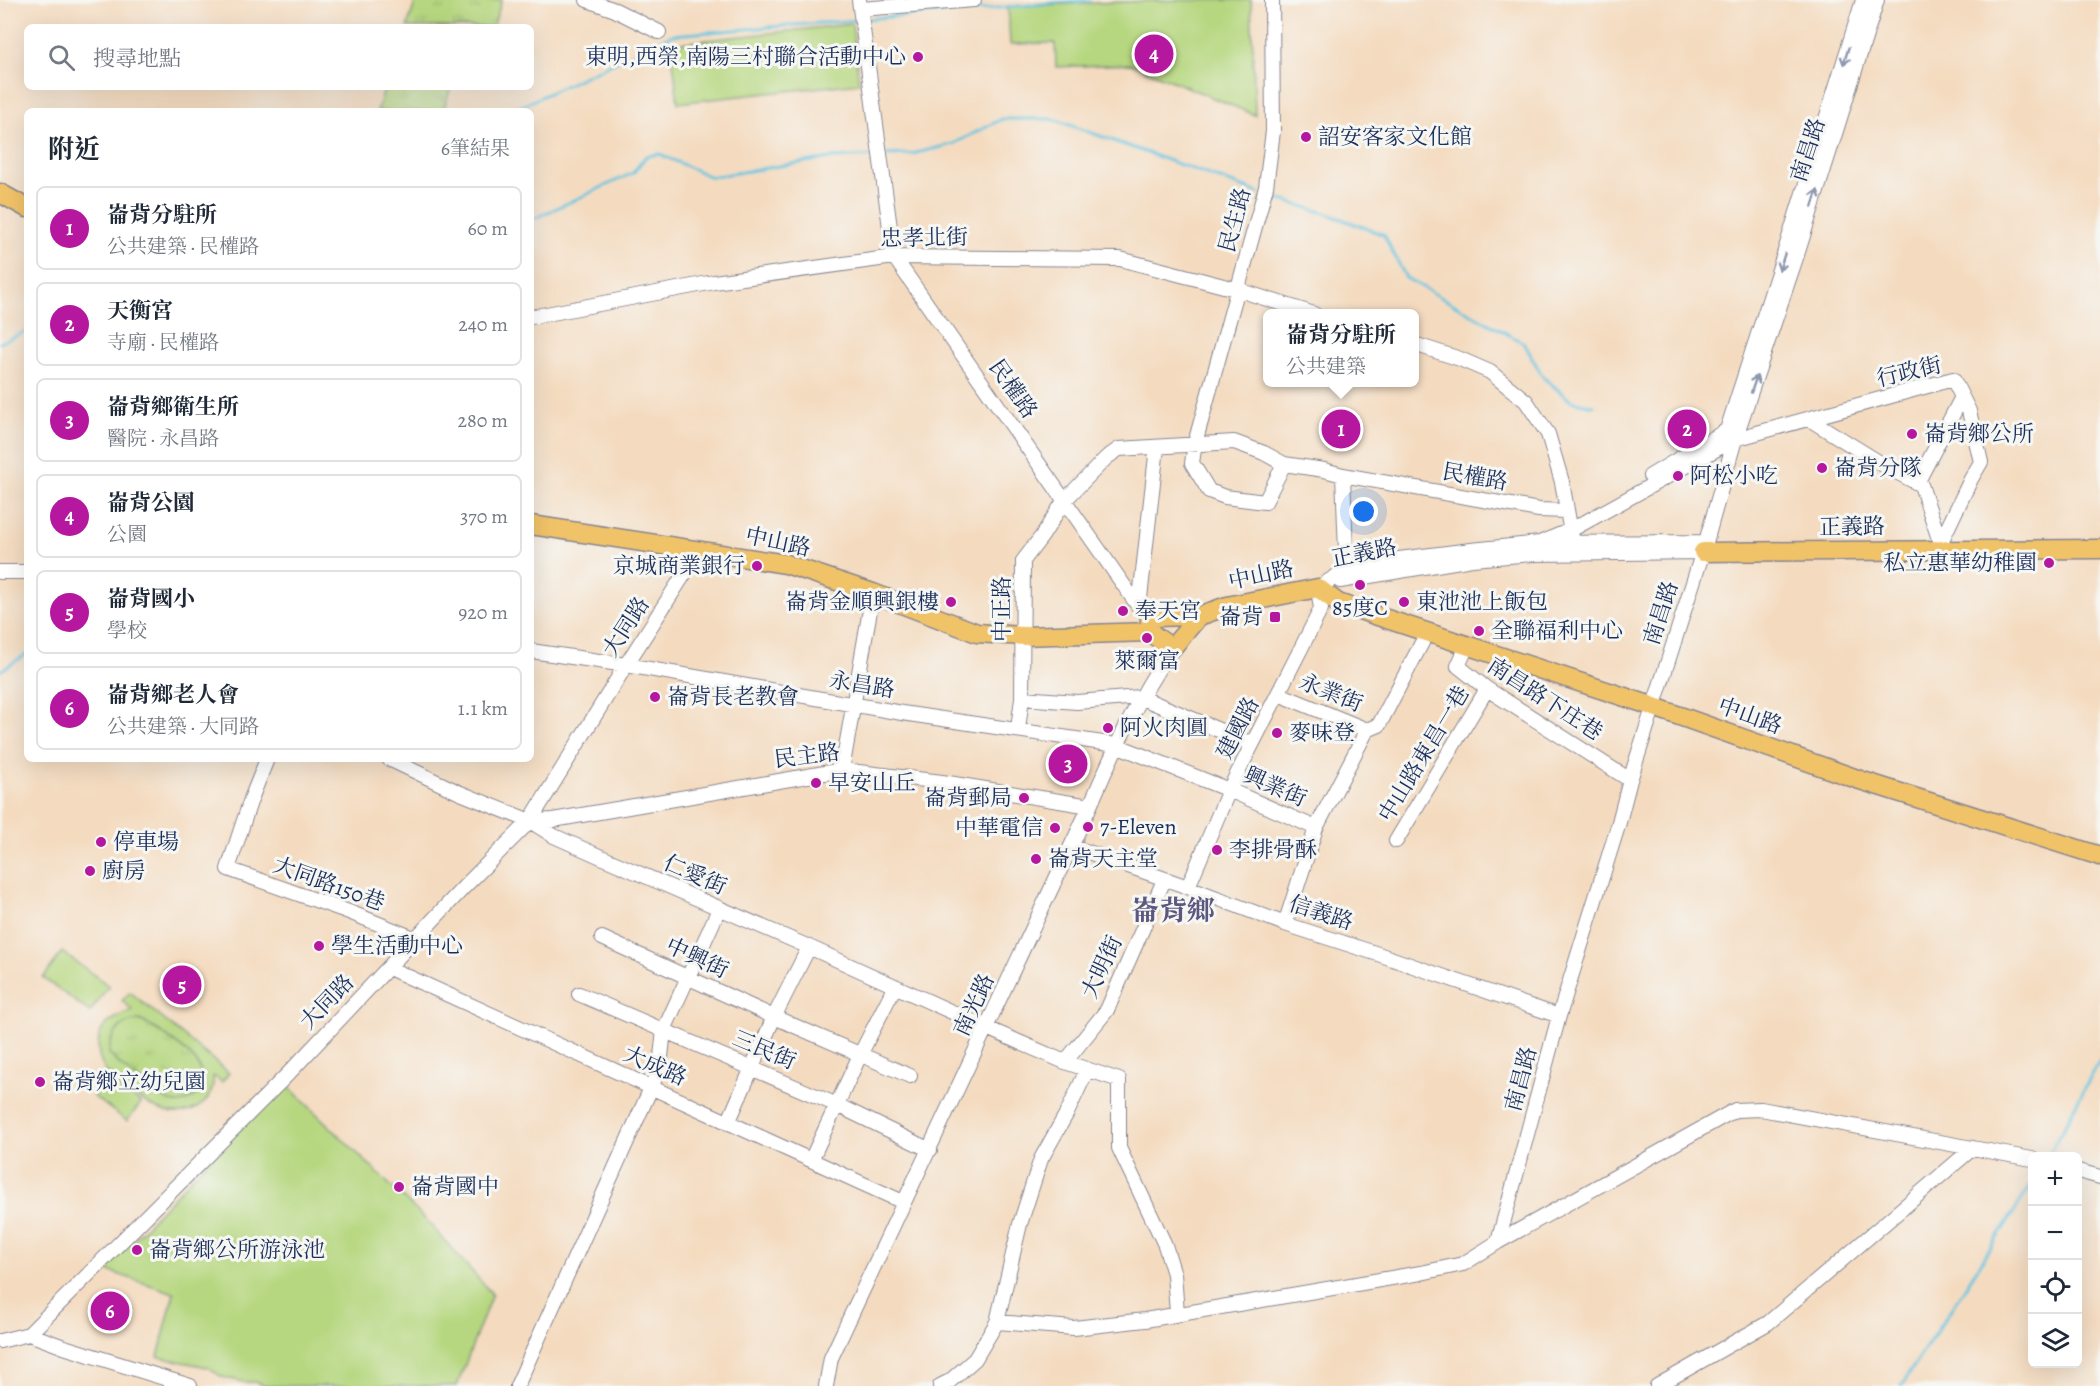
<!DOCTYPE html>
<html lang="zh-TW">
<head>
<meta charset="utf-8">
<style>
	body { margin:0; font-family:Alegreya,"Noto Serif TC",serif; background:#f6f6f7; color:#1f2937 }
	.controls { position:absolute; right:18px; bottom:18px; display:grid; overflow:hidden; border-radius:9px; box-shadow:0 6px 24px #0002 }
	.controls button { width:54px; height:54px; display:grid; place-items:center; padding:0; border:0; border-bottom:2px solid #e0e1e3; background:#fff; color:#1f2937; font:30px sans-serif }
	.you { position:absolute; left:1364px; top:512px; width:21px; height:21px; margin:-15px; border:4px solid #fff; border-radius:50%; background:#1a73e8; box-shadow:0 0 0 9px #1a73e833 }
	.badge { display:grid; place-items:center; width:39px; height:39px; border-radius:50%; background:#b5179e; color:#fff; font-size:20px; font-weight:700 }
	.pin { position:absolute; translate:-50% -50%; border:3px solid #fff; box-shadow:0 2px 6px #0006 }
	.popup { position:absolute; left:1263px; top:309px; width:156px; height:78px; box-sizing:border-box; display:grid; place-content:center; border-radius:9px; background:#fff; filter:drop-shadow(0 2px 4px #0005); font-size:20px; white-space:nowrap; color:#747a83 }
	.popup b { font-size:22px; color:#1f2937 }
	.popup::after { content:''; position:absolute; left:50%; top:100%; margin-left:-12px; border:12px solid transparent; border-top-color:#fff }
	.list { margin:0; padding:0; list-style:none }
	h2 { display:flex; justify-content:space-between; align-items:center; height:78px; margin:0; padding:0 24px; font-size:26px }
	h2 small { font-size:20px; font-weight:400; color:#747a83 }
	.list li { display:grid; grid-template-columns:39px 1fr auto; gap:18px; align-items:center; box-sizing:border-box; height:84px; margin:0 12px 12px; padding:0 12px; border:2px solid #e0e1e3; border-radius:9px }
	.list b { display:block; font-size:22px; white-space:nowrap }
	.list p { margin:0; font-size:20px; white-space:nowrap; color:#747a83 }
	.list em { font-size:20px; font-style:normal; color:#747a83 }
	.icon { flex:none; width:33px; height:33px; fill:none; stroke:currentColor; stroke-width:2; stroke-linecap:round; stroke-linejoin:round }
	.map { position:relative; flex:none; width:2100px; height:1386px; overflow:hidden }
	.search { position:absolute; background:#fff; box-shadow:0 6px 24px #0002; left:24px; top:24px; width:510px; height:66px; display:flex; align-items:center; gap:15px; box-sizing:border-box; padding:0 21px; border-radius:9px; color:#747a83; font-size:22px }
	.panel { position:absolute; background:#fff; box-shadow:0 6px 24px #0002; left:24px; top:108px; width:510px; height:654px; border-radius:9px }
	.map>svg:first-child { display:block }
</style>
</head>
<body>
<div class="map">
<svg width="2100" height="1386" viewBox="0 0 2100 1386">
	<defs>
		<pattern id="grass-tufts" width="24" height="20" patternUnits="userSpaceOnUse" patternTransform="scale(1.5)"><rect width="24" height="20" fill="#b6d77f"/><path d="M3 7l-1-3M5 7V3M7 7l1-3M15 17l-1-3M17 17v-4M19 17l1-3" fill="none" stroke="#9cb970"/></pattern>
	</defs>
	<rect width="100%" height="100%" fill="#f6f6f2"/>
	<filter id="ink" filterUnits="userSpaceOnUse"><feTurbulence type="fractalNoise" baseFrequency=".0167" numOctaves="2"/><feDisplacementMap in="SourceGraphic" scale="12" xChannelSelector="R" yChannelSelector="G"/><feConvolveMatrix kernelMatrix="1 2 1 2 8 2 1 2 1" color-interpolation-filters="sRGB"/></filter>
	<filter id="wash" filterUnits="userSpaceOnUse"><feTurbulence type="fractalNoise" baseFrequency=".008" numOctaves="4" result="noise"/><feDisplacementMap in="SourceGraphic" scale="24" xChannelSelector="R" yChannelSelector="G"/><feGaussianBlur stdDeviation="1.35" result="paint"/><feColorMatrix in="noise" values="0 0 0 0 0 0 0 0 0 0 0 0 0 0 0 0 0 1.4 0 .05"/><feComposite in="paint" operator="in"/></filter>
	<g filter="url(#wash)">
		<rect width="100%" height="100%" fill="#f4dbc0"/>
		<!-- grass -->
		<path fill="url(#grass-tufts)" stroke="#68836e" stroke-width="1.5" d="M416,0H502L493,27H407Z
			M385,87H451L443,111H377Z
			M139,1020C153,1026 189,1050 197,1063C202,1071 202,1078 203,1087C197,1096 187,1104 175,1103C162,1101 118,1064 109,1054C110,1035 119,1022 139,1020Z"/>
		<!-- park -->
		<path fill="#b6d77f" stroke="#68836e" stroke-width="1.5" fill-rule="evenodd" d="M1178,0H1251L1255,115L1131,64L1056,67L1055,43L1010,44L1008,6Z
			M852,24L859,83L678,103L671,44Z
			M62,952L109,986L90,1012L43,978Z
			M130,992L229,1073L222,1082L213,1076C216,1106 184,1121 158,1109C147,1105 113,1080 106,1071C97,1059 95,1039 104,1027C111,1018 123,1015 132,1010L122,1001ZM139,1020C153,1025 189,1051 197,1063C202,1071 202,1078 203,1086C197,1096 187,1104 175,1103C162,1101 118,1064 109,1054C110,1035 119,1022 139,1020Z
			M107,1078L141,1103L127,1121L93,1096Z
			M288,1086L429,1223L492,1294L457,1386H265L256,1382H244L222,1377L207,1367L158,1357L174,1293L105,1270L229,1138Z"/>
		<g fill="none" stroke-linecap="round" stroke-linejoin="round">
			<!-- stream -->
			<path stroke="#61c3df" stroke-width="3" d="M865,19L1090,0
				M511,111L672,35L858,20
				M884,155L912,154L953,144L1002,119H1053L1259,193
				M1268,196L1328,214L1384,235L1406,278L1524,343L1543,377L1571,401L1594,406
				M531,220L633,173L646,156L659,154L711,177L830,158L877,156
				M0,343L27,331
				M0,671L27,654
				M2048,1156L2100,1060
				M1901,1386L2032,1184"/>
		</g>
	</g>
	<g filter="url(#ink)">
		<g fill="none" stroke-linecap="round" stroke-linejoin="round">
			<!-- minor casing -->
			<g stroke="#88858f" stroke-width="16">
				<path id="minor" d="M587,0L615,10L659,32
					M859,0L894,257L1139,607L1150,617
					M1272,0L1273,131L1266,187L1195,443L1192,463L1209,491L1225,497L1265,502L1284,464
					M861,9L974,0
					M531,317L714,282L894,257L1120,259L1239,290L1314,314
					M1414,344L1460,359L1490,372L1526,401L1548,434L1562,482L1572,538
					M1809,419L1885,466L1921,485L1941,545
					M1343,475L1539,510L1566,511
					M1650,476L1727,430L1785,251L1863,0
					M1917,483L1962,397
					M1533,554L1540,543L1571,530L1735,439L1953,379L1969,411L1981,462L1971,479L1941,542
					M0,572H27
					M1340,581L1472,559L1533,554L1703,552
					M1318,588L1346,570L1367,563L1471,550L1540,543L1706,542
					M1139,607L1157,447
					M1468,644L1458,666L1487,689L1630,780
					M531,651L626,665L902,713L1116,745L1229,790L1316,828
					M1279,694L1367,730
					M1022,698L1077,702L1140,697L1252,744
					M1018,729L1022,698L1023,561L1042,536L1064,501L1106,458L1119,449L1234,442L1264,453L1284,464L1324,470L1343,475L1347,578
					M1367,730L1379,725L1428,631
					M267,759L251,799L228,869L349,912L416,939
					M389,759L458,792L530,821L554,836L599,856L809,947L998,1033L1065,1062L1119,1080V1148L1165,1245L1174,1274L1177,1313
					M842,770L873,593
					M530,821L553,820L842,770L942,782L1090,806
					M1396,841L1487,689
					M1071,846L1188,887L1285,924L1378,954L1559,1016
					M1188,887L1229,790L1321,609L1318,588
					M1285,924L1316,828L1367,730
					M602,938L774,1017L910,1076
					M389,968L903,1202
					M579,994L837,1105L930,1150
					M1065,1062L1107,1010L1164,880
					M728,1123L774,1017L809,947
					M811,1160L860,1055L895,986
					M2078,1171L2100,1177
					M1498,1242L1559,1016L1618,826L1630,780L1706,542L1735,439L1797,255L1877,0
					M997,1322L1074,1328L1145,1320L1421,1273L1463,1264L1498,1242L1735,1110L1761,1109L2032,1159
					M29,1334L288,1074L465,886L530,821L626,665L699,551
					M0,1341L29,1334L64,1347L190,1386
					M517,1386L651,1088L660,1066L664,1030L719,909
					M826,1386L831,1358L1090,806C1114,750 1137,699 1172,648
					M940,1386L950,1381L975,1359L997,1322L1020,1224L1041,1159L1068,1111L1087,1070
					M1657,1386L1768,1323L1973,1148"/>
			</g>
			<!-- major casing -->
			<g stroke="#88858f" stroke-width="21">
				<path id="major" d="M0,193L27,208
					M531,525L786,564L873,593L977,633L1023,636L1149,632
					M1703,552L2100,549
					M1149,632L1150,617L1199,616L1227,606L1318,588L1338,603L1643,703L1860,780L2100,856
					M1149,632L1172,648L1199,616"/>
			</g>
			<!-- minor -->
			<use href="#minor" stroke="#fff" stroke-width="14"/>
			<!-- major -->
			<use href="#major" stroke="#f1c369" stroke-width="18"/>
		</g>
		<!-- one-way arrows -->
		<defs><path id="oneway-shaft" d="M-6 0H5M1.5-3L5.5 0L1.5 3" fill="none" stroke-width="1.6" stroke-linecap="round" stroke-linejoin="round" transform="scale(1.5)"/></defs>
		<g stroke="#8d97ae">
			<use href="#oneway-shaft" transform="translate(1846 56) rotate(107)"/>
			<use href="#oneway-shaft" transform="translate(1815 198) rotate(-72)"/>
			<use href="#oneway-shaft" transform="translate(1782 262) rotate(108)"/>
			<use href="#oneway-shaft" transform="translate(1754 384) rotate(-71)"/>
		</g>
	</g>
	<!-- markers -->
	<g fill="#b5179e" stroke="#f6f6f2" stroke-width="2">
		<circle cx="918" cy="57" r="6"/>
		<circle cx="1306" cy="137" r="6"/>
		<circle cx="1912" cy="434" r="6"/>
		<circle cx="1822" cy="468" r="6"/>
		<circle cx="1678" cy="476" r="6"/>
		<circle cx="2049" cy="563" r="6"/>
		<circle cx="757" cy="566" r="6"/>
		<circle cx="1360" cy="585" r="6"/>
		<circle cx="951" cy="602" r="6"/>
		<circle cx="1404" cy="602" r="6"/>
		<circle cx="1123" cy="611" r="6"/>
		<rect x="1269" y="611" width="12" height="12" rx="3"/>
		<circle cx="1479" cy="631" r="6"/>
		<circle cx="1147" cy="638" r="6"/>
		<circle cx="655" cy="697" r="6"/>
		<circle cx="1108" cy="728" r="6"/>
		<circle cx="1277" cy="733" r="6"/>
		<circle cx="816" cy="783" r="6"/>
		<circle cx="1024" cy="798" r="6"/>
		<circle cx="1088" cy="827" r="6"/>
		<circle cx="1055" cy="828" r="6"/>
		<circle cx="101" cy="842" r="6"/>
		<circle cx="1217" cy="850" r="6"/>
		<circle cx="1036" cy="859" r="6"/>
		<circle cx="90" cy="871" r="6"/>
		<circle cx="319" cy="946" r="6"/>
		<circle cx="40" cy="1082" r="6"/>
		<circle cx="399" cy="1187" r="6"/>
		<circle cx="137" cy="1250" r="6"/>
	</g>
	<g text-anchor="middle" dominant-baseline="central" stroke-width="6" stroke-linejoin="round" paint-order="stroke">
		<!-- poi labels -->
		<g font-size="22" fill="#1b2f5e" stroke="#f6f6f2" text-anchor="start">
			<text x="906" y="57" text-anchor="end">東明,西榮,南陽三村聯合活動中心</text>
			<text x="1318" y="137">詔安客家文化館</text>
			<text x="1924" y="434">崙背鄉公所</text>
			<text x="1834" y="468">崙背分隊</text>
			<text x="1690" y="476">阿松小吃</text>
			<text x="2037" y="563" text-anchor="end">私立惠華幼稚園</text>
			<text x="745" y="566" text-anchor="end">京城商業銀行</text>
			<text x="939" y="602" text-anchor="end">崙背金順興銀樓</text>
			<text x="1416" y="602">東池池上飯包</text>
			<text x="1360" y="608" text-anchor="middle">85度C</text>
			<text x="1135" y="611">奉天宮</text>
			<text x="1263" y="617" text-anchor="end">崙背</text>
			<text x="1491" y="631">全聯福利中心</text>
			<text x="1147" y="661" text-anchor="middle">萊爾富</text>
			<text x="667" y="697">崙背長老教會</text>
			<text x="1120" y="728">阿火肉圓</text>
			<text x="1289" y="733">麥味登</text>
			<text x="828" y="783">早安山丘</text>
			<text x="1012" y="798" text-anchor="end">崙背郵局</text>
			<text x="1100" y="827">7-Eleven</text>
			<text x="1043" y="828" text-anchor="end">中華電信</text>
			<text x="113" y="842">停車場</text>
			<text x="1229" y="850">李排骨酥</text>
			<text x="1048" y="859">崙背天主堂</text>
			<text x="102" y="871">廚房</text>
			<text x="331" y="946">學生活動中心</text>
			<text x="52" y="1082">崙背鄉立幼兒園</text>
			<text x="411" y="1187">崙背國中</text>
			<text x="149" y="1250">崙背鄉公所游泳池</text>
		</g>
		<!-- street labels -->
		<g font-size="22" fill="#1b2f5e" stroke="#f6f6f2">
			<text transform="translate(1808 150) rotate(-72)">南昌路</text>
			<text transform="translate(1235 220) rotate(-75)">民生路</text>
			<text transform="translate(924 238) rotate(-1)">忠孝北街</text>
			<text transform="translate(1909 372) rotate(-13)">行政街</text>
			<text transform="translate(1013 389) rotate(55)">民權路</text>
			<text transform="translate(1475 477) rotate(10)">民權路</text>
			<text transform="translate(1852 527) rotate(-1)">正義路</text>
			<text transform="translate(778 542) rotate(12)">中山路</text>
			<text transform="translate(1364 553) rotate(-11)">正義路</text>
			<text transform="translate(1261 575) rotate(-12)">中山路</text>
			<text transform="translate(1002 609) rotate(-90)">中正路</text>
			<text transform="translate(1661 613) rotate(-72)">南昌路</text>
			<text transform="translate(626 627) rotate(-57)">大同路</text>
			<text transform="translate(862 685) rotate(9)">永昌路</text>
			<text transform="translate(1331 693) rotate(22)">永業街</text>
			<text transform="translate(1545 699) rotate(33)">南昌路下庄巷</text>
			<text transform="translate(1750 716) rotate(20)">中山路</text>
			<text transform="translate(1238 728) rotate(-63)">建國路</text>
			<text transform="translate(1424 754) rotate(-59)">中山路東昌一巷</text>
			<text transform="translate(807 756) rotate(-7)">民主路</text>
			<text transform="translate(1275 787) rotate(24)">興業街</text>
			<text transform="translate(695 875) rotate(24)">仁愛街</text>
			<text transform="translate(329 884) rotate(20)">大同路150巷</text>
			<text transform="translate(1321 913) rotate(18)">信義路</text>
			<text transform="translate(697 958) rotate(25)">中興街</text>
			<text transform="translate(1102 967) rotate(-65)">大明街</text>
			<text transform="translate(327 1002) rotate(-46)">大同路</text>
			<text transform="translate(974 1005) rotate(-65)">南光路</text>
			<text transform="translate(764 1050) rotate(23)">三民街</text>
			<text transform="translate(655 1066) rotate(24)">大成路</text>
			<text transform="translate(1521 1079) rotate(-75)">南昌路</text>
		</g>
		<!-- district labels -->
		<g font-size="28" font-weight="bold" fill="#5b5781" stroke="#f6f6f2">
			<text x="1173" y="911">崙背鄉</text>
		</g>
	</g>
</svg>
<div class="controls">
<button>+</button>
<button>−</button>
<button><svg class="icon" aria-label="locate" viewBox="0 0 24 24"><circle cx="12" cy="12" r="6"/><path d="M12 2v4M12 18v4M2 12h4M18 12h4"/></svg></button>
<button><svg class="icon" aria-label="layers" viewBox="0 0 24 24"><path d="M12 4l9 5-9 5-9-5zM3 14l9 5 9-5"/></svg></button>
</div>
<div class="you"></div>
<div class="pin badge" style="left:1341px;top:429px">1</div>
<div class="popup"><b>崙背分駐所</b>公共建築</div>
<div class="pin badge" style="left:1687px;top:429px">2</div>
<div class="pin badge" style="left:1068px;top:764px">3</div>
<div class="pin badge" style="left:1154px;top:54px">4</div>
<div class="pin badge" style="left:182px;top:985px">5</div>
<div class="pin badge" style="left:110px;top:1311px">6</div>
<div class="search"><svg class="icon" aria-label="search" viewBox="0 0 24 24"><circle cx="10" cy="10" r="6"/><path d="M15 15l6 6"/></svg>搜尋地點</div>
<section class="panel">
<h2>附近<small>6筆結果</small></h2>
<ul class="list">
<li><span class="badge">1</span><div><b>崙背分駐所</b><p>公共建築 · 民權路</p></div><em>60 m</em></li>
<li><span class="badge">2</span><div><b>天衡宮</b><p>寺廟 · 民權路</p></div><em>240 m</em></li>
<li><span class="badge">3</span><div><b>崙背鄉衛生所</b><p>醫院 · 永昌路</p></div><em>280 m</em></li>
<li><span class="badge">4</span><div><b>崙背公園</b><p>公園</p></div><em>370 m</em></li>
<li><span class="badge">5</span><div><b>崙背國小</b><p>學校</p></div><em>920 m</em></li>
<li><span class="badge">6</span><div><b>崙背鄉老人會</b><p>公共建築 · 大同路</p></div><em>1.1 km</em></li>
</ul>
</section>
</div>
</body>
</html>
